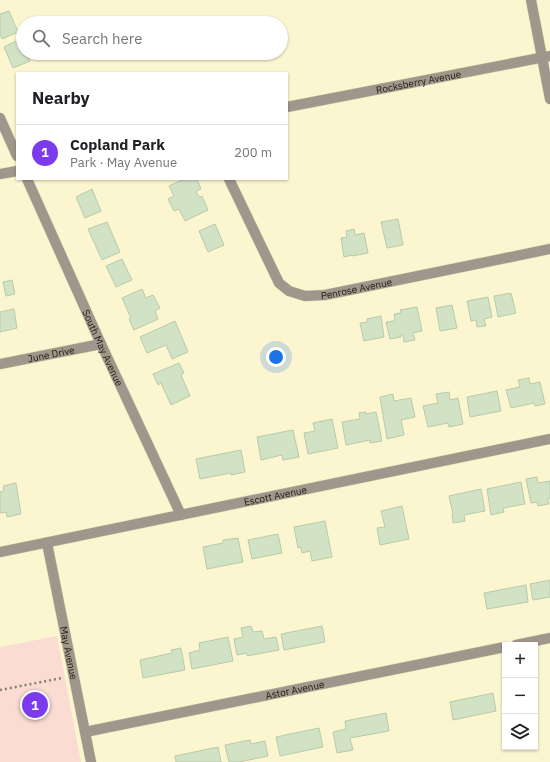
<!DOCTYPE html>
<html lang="en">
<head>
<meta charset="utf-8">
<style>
	body { margin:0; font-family:"IBM Plex Sans",sans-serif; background:#f2f2f2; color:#202124 }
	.controls { position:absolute; right:12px; bottom:12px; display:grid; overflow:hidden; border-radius:0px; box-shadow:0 1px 3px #0004 }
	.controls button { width:36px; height:36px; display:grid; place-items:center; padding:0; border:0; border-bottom:1px solid #e0e0e0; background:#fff; color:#202124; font:20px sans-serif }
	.you { position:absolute; left:276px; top:357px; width:14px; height:14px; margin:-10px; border:3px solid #fff; border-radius:50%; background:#1a73e8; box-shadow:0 0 0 6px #1a73e833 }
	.badge { display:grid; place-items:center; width:26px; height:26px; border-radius:50%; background:#7c3aed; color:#fff; font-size:13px; font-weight:700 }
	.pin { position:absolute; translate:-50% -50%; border:2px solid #fff; box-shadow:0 1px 4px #0006 }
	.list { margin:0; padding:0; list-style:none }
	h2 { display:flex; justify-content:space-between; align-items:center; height:52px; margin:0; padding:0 16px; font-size:17px }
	h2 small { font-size:13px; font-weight:400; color:#757577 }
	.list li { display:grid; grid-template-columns:26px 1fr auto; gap:12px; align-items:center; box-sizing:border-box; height:56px; padding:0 16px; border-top:1px solid #e0e0e0 }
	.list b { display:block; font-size:15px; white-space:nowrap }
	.list p { margin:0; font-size:13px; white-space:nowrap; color:#757577 }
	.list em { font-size:13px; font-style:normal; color:#757577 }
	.icon { flex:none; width:22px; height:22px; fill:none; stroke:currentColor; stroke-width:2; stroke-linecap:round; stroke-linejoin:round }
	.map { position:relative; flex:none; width:550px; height:762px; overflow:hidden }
	.search { position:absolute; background:#fff; box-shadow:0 1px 3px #0004; left:16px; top:16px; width:272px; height:44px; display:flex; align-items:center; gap:10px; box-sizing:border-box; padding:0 14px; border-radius:22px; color:#757577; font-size:15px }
	.panel { position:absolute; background:#fff; box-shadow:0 1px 3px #0004; left:16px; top:72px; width:272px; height:108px; border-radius:0px }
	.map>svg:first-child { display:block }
</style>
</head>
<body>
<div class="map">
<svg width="550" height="762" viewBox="0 0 550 762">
	<rect width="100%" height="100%" fill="#fbf5d0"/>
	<!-- green -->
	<path fill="#fadcd3" d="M57,636L81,762H0V647Z"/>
	<!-- building -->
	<path fill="#d2e3c5" stroke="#b9cbaa" d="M9,11L18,32L2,39L0,34V14Z
		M20,39L23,46V53H26L30,61L13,68L4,47Z
		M184,179H197L201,189L196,191L199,197L202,196L208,210L185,221L179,209L174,211L168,199L174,196L169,186Z
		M92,189L101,211L85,218L76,197Z
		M398,219L403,245L387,248L381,222Z
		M107,222L120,252L102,260L88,229Z
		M215,224L224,245L208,252L199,231Z
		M354,229L355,235L364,233L368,253L352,256V255L344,257L341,238L347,237L346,231Z
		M122,259L132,280L116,287L106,266Z
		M12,280L15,294L6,296L3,282Z
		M142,289L146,298L153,295L160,308L155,311L158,319L134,330L129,319L131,318L122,298Z
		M511,293L516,313L498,317L494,296Z
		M488,297L492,317L484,319L486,326L477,327L476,320L471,321L467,301Z
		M452,305L457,328L440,331L436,308Z
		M417,307L422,331L413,333L415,340L404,342L403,334L401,335V337L390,339L386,322L395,321L394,314L401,313L400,310Z
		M14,309L17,328L0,332V312Z
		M381,316L384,337L364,341L360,323L367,322V319Z
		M175,321L188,352L172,359L166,345L147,353L140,337Z
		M179,363L184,373L181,375L190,396L171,405L161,383L158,385L153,374Z
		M529,378L530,384L540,382L545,404L535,406L534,403L511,408L506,390L520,387L518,380Z
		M497,391L501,411L470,417L467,397Z
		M449,392L450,400L458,398L463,424L449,427L448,423L428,427L423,406L438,403L436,394Z
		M393,394L394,401L411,398L415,417L401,420L404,435L387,439L380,397Z
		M366,412V414L376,412L382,441L370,443V440L346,445L342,422L360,419L359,413Z
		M332,419L338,448L308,454L304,433L315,431L313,423Z
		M293,430L299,457L283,460L282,455L261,460L257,437Z
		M241,450L245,472L231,475V473L200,479L196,459Z
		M537,477L538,483L550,481V498L548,499L549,504L538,506L537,502L531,503L526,479Z
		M521,482L525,504L503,508L504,512L491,515L487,489Z
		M16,483L21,514L7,517L6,512L0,513V492L4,491L3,486Z
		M481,489L485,511L464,515L465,521L453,523L452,515L453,514L449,496Z
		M402,506L409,539L380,545L377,528L385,527L381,511Z
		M325,521L332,557L312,561L310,551L302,553L301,547L298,548L294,527Z
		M278,534L282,553L252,559L248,540Z
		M238,538L243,562L207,569L203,547L223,543V540Z
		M550,580V597L533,600L530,584Z
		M526,585L528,602L487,609L484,593Z
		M251,626L253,632L262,631L264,639L276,637L279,650L247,656V653L237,655L234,639L243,637L241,628Z
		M322,626L325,642L284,650L281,634Z
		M228,637L233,661L192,669L189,653L200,650L199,643Z
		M181,648L185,670L143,678L140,660L172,653L171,650Z
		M493,693L496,711L453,720L450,702Z
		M386,713L389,731L350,738L353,750L337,753L333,732L346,729L345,721Z
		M319,728L323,747L280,756L276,737Z
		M250,740L251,744L265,741L268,756L239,762H229L225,745Z
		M218,747L221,762H176L175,756Z"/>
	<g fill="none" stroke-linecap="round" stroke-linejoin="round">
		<!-- minor casing -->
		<g stroke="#d8d3b1" stroke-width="11">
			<g id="minor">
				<path d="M531,0L550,99"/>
				<path id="s1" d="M287,107L550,56"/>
				<path d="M0,118L17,156"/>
				<path d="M0,174L17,171"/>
				<path id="s2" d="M27,179L101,344L181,515"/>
				<path id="s3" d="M229,179L279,283L289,291L305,296L325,295L550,249"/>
				<path id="s4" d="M0,364L101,344"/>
				<path id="s5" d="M47,543L91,762"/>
				<path id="s6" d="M0,552L550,439"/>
				<path d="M516,645L550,638"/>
				<path id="s7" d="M85,732L505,647"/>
			</g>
		</g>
		<!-- path -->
		<path stroke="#868269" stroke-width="2.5" stroke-dasharray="2 3" stroke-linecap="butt" d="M0,690L62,678"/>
		<!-- minor -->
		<use href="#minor" stroke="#a0968b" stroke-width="10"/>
	</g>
	<g text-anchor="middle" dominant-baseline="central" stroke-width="3.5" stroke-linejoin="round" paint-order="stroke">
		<!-- street labels -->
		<g font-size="10" fill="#201e10" stroke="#fbf5d0">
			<text stroke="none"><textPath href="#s1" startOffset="134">Rocksberry Avenue</textPath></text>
			<text stroke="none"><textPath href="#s3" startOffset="197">Penrose Avenue</textPath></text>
			<text stroke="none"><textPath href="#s2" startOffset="185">South May Avenue</textPath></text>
			<text stroke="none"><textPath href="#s4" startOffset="52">June Drive</textPath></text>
			<text stroke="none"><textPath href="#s6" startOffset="281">Escott Avenue</textPath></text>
			<text stroke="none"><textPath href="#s5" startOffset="112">May Avenue</textPath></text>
			<text stroke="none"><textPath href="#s7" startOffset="214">Astor Avenue</textPath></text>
		</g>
	</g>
</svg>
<div class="controls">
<button>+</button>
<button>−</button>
<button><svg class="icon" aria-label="layers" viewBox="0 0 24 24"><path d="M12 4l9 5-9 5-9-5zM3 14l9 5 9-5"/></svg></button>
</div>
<div class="you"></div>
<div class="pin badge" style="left:35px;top:705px">1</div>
<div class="search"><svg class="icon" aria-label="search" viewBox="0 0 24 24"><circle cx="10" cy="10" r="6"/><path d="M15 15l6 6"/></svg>Search here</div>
<section class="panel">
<h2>Nearby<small></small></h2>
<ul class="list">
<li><span class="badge">1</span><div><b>Copland Park</b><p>Park · May Avenue</p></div><em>200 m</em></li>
</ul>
</section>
</div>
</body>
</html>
